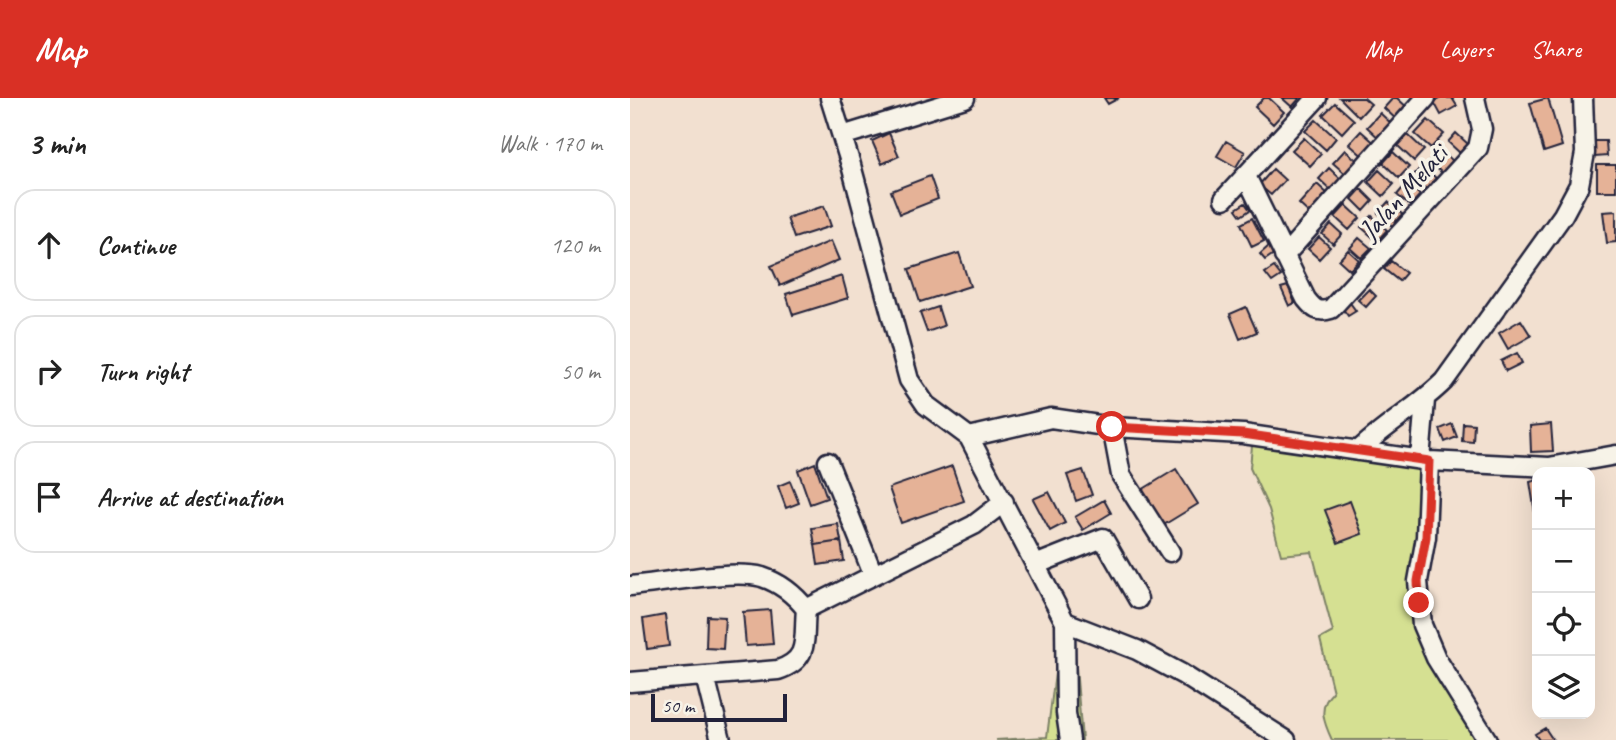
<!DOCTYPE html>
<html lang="en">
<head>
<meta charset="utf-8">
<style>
	body { margin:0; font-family:Caveat,sans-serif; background:#f2f2f2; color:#222 }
	.controls { position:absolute; right:21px; bottom:21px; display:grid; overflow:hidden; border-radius:14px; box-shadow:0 7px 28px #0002 }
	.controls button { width:63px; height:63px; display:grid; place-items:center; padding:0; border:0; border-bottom:2px solid #e0e0e0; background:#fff; color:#222; font:35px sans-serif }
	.scale { position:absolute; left:21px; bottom:18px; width:136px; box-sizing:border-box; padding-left:7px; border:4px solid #22223b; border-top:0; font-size:19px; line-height:24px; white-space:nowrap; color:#22223b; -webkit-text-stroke:5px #f7f3e8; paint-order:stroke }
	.stop { position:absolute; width:21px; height:21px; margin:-16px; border:5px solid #d93025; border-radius:50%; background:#fff }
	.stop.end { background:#d93025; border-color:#fff; box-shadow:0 2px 7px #0008 }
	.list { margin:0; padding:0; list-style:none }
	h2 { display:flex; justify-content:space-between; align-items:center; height:91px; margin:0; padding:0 28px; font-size:30px }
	h2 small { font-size:23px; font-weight:400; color:#767676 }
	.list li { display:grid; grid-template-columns:46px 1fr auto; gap:21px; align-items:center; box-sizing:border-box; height:112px; margin:0 14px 14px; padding:0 14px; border:2px solid #e0e0e0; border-radius:21px }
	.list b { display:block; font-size:26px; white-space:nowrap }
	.list em { font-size:23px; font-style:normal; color:#767676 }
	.icon { flex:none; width:38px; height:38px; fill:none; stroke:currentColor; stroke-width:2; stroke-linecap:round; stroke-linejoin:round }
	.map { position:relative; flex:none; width:986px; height:642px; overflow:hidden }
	header { display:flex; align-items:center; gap:42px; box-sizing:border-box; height:98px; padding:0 35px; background:#d93025; color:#fff }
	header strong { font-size:33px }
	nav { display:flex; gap:38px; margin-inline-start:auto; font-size:24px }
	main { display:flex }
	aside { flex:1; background:#fff }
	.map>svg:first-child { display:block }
</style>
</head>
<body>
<header>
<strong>Map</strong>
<nav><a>Map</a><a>Layers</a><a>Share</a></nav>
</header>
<main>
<aside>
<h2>3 min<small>Walk · 170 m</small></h2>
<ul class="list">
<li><svg class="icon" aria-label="ahead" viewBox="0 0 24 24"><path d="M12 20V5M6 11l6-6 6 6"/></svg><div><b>Continue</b></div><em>120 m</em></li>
<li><svg class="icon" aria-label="right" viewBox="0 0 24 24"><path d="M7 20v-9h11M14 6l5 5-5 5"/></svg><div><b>Turn right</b></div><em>50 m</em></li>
<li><svg class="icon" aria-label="arrive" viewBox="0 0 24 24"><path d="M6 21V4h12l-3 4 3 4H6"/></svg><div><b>Arrive at destination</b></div></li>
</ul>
</aside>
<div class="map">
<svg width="986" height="642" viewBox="0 0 986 642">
	<rect width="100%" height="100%" fill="#f2e0d0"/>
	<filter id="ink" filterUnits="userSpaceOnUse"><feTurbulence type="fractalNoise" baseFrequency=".0143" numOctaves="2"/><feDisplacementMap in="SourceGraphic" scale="14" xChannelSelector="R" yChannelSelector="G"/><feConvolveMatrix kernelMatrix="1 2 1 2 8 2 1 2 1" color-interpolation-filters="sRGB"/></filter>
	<g filter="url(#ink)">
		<!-- green -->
		<path fill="#d5e092" stroke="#7c8166" stroke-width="2" d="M623,337L799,363L792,527L857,642H702C694,625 687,609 703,594L690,541L703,534L682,454L651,457L639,411L620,370Z
			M429,543L445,557L452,642H366L417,639Z"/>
		<!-- building -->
		<path fill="#e5b297" stroke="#22223b" stroke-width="2" d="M474,0H489L478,6Z
			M634,0H639L654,14L643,26L625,9Z
			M652,0H670L662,9Z
			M710,0H734L741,6L729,19Z
			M763,0H767L780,12L769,24L754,10Z
			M811,0H822L827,8L811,17L804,4Z
			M918,0L932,48L914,54L900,5Z
			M705,5L724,22L712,35L693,17Z
			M750,15L765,29L752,43L737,29Z
			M686,22L706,40L696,52L675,33Z
			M798,22L814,36L801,50L785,36Z
			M731,33L748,48L736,61L719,46Z
			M259,35L269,58L252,66L242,43Z
			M826,35L838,46L830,55L818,44Z
			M778,37L794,52L784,63L768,48Z
			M674,40L691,56L680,68L662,52Z
			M596,43L615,54L606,69L587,58Z
			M964,43H976L977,58L965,59Z
			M810,51L823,63L812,75L799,63Z
			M715,52L732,67L720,80L703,65Z
			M763,54L779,69L769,80L753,65Z
			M967,67H986V93H967Z
			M792,68L806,80L796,91L782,79Z
			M699,70L715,85L705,96L689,81Z
			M643,71L655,82L641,97L629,87Z
			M749,72L764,86L753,98L738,84Z
			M300,78L308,101L270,116L261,93Z
			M777,85L790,97L780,108L767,97Z
			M687,86L700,98L682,118L669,106Z
			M731,91L743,103L734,113L722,101Z
			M758,104L772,116L762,128L748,115Z
			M615,105L620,112L611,118L606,111Z
			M716,107L730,120L719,132L705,119Z
			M194,108L201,128L164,140L157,120Z
			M986,113V144L977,145L973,114Z
			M742,118L757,132L747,143L731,129Z
			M622,120L634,143L622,149L611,126Z
			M701,126L712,136L703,146L692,136Z
			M689,139L700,149L689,161L678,151Z
			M729,140L741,150L731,160L720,150Z
			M201,143L209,162L150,188L141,168Z
			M639,148L645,155L635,162L630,156Z
			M718,152L729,162L720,172L709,162Z
			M329,155L340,188L290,204L279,171Z
			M761,163L776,175L769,183L754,171Z
			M644,169L651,178L642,184L635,175Z
			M212,178L218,200L163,217L156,196Z
			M658,188L665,205L659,208L651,190Z
			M739,191L746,198L736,209L728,202Z
			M718,202L726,213L718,218L711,208Z
			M308,209L314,228L297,234L290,215Z
			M616,209L627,234L610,241L600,216Z
			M891,222L901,238L878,251L869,235Z
			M887,255L892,265L876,273L871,263Z
			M833,325L844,326L843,344L832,343Z
			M822,326L827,339L815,344L810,331Z
			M921,326L923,353L901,354L900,328Z
			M185,365L197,400L180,406L168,372Z
			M322,368L334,403L271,425L259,390Z
			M546,371L568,406L532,428L510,393Z
			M453,372L462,397L446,403L437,377Z
			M907,382V415H905L900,384Z
			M160,383L169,405L156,410L148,388Z
			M419,394L435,425L420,433L403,401Z
			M474,402L481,415L453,432L445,419Z
			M720,403L732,436L708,445L695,412Z
			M208,426L211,443L185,447L182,430Z
			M211,443L214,463L188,467L185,447Z
			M140,512L143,546L116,548L113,514Z
			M35,517L39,548L17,551L13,521Z
			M77,518L95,519L93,551L76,550Z
			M915,630L923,642H909L905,636Z"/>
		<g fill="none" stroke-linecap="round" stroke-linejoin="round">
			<!-- street casing -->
			<g stroke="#22223b" stroke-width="23">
				<path id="street" d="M200,0L221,67L279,282L296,307L339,339L421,320L482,329L613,336L799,363L919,369L986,357
					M212,38L335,0
					M616,78L676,201C684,211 688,215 701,211L848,50L852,31L845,0
					M594,101L687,0
					M654,158L796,0
					M482,329L491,377L540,454
					M339,339L435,524L436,615L440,642
					M728,353C755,327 788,309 814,283L933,117L949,87L955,55L953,0
					M790,362L795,302
					M799,363L796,439L788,483L792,527L806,560L857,642
					M198,364L243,476
					M405,467L473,440L508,501
					M0,488C32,485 104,471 132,479C150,485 165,497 176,511L344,427L374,404
					M435,524L507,552L552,576L656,642
					M75,578L91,642
					M0,584L148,572C181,561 173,541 176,511"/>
			</g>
			<!-- street -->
			<use href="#street" stroke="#f7f3e8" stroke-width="18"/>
		</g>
	</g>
	<g fill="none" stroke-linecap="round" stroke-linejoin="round" filter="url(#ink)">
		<!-- route -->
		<path stroke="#d93025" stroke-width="9" d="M482,329L613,336L799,363L796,439L788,483L789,505"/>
	</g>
	<g text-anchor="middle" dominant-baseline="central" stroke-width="7" stroke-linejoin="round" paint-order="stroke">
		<!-- street labels -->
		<g font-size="28" fill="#22223b" stroke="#f7f3e8">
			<text transform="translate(773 94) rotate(-48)">Jalan Melati</text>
		</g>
	</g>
</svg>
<div class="controls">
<button>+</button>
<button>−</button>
<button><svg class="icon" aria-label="locate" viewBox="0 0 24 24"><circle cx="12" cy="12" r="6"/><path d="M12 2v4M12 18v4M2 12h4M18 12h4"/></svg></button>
<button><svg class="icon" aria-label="layers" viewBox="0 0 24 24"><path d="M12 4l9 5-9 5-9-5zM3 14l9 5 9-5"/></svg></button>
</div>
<div class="scale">50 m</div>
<div class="stop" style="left:482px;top:329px"></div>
<div class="stop end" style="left:789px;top:505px"></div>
</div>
</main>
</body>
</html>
